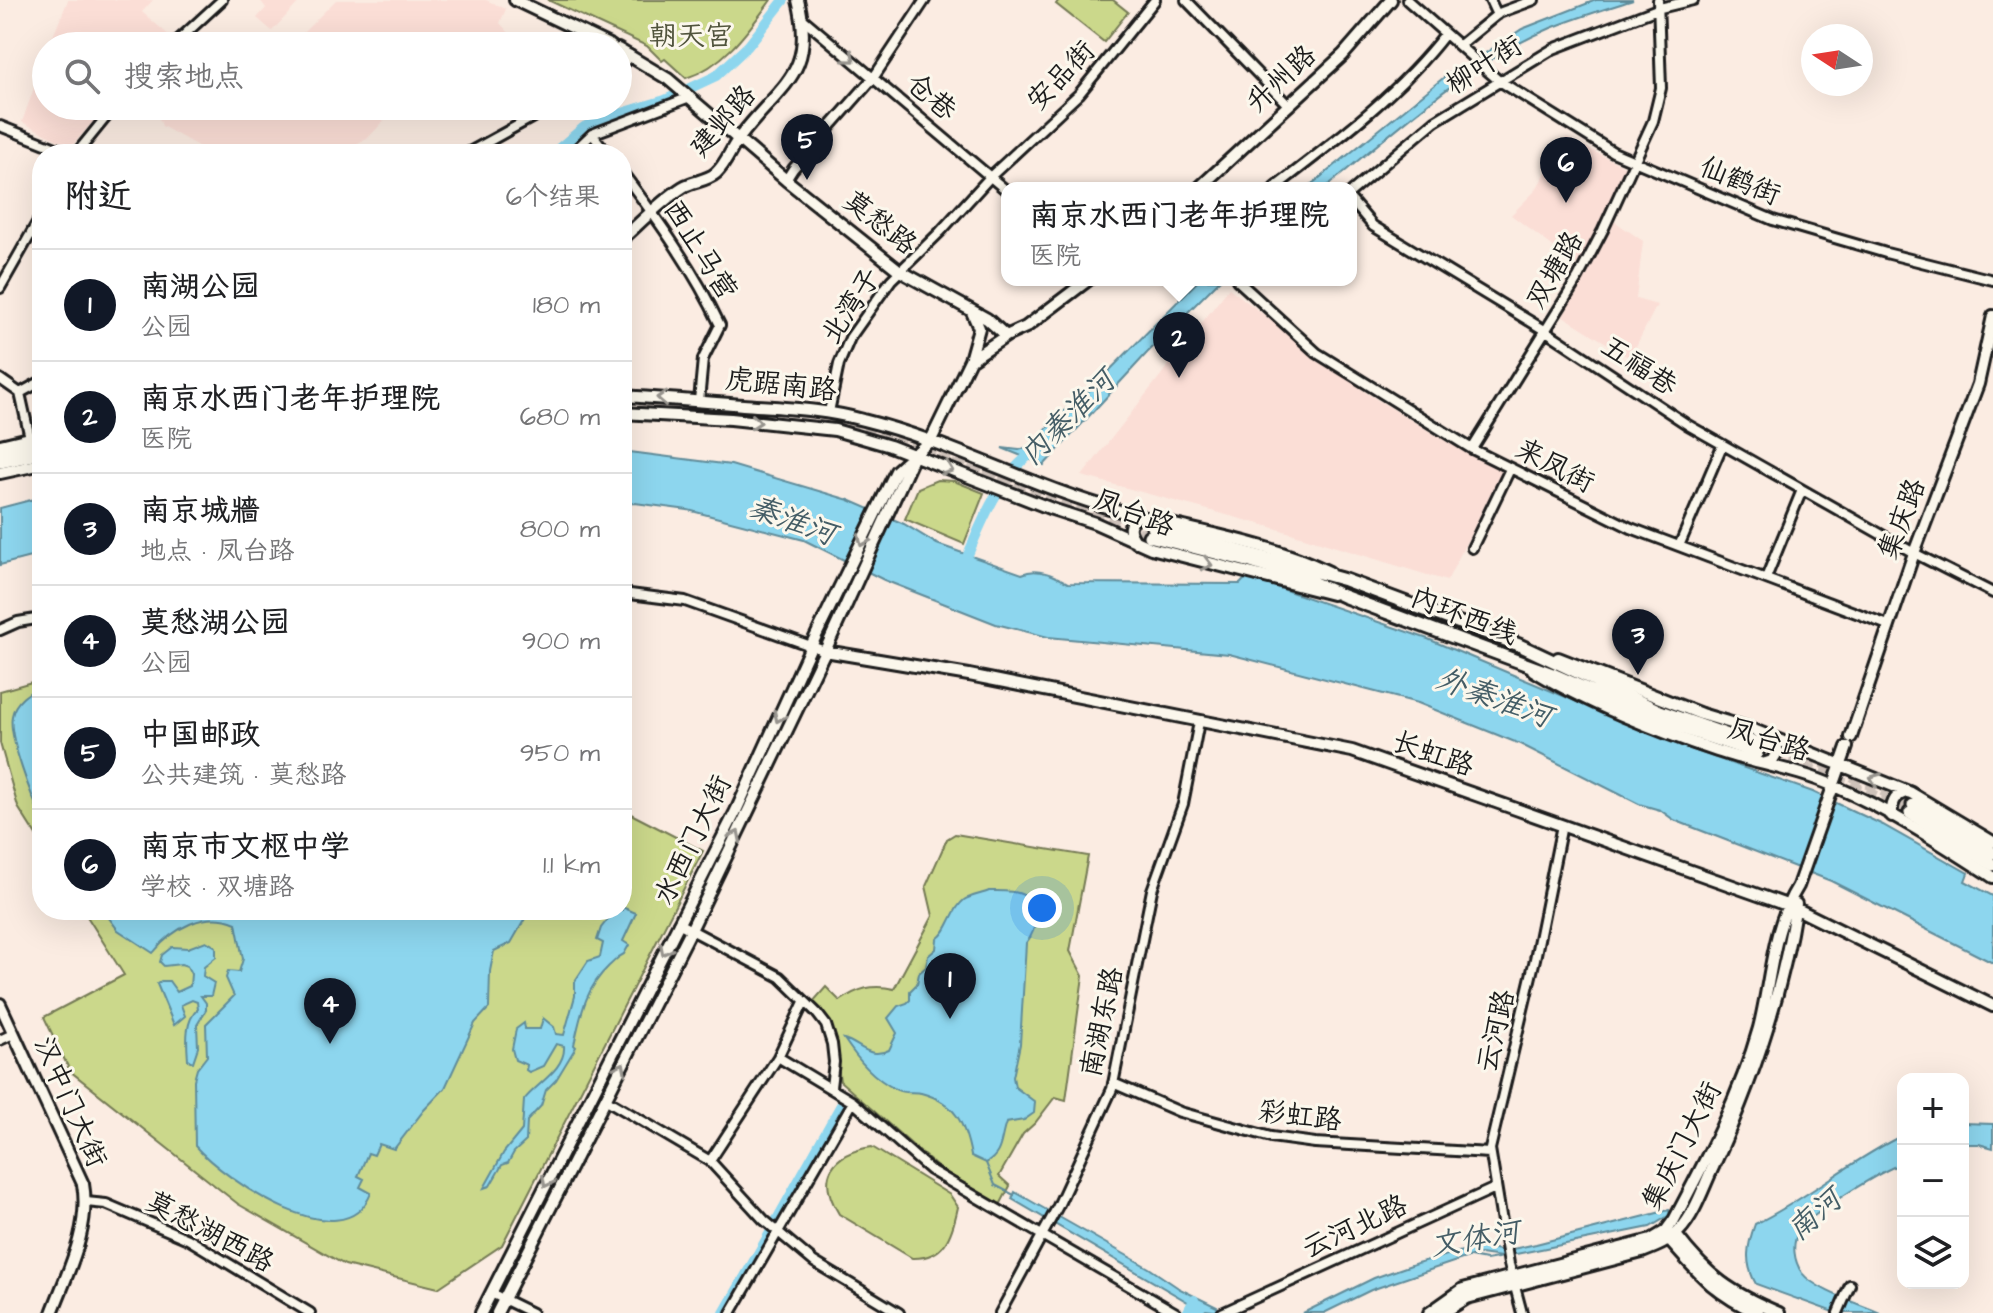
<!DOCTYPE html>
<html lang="zh">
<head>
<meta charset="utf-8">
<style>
	body { margin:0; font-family:"Architects Daughter","LXGW WenKai TC",sans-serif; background:#f6f6f6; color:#202124 }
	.controls { position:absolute; right:24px; bottom:24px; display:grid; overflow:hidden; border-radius:16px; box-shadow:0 8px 32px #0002 }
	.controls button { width:72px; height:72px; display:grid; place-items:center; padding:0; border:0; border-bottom:2px solid #e0e0e0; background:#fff; color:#202124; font:40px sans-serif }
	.compass { position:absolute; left:1801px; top:24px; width:72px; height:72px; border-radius:50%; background:#fff; box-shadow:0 8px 32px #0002; rotate:282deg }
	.you { position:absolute; left:1042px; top:908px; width:28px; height:28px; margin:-20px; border:6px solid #fff; border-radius:50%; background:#1a73e8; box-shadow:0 0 0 12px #1a73e833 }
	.badge { display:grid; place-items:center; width:52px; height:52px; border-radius:50%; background:#111827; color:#fff; font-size:26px; font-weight:700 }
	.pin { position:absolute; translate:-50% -66px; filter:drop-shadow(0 2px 4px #0008) }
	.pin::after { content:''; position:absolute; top:42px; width:28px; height:24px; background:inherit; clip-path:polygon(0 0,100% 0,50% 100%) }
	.popup { position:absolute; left:1001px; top:182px; width:356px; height:104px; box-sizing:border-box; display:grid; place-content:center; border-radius:16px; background:#fff; filter:drop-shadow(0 2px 6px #0005); font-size:26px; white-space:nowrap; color:#757577 }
	.popup b { font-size:30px; color:#202124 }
	.popup::after { content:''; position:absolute; left:50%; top:100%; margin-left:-16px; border:16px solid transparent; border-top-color:#fff }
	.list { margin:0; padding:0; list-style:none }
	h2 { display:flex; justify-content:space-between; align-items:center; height:104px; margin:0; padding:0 32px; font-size:34px }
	h2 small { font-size:26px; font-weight:400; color:#757577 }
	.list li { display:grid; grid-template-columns:52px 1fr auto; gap:24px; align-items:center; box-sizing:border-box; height:112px; padding:0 32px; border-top:2px solid #e0e0e0 }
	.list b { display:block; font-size:30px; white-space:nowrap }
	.list p { margin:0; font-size:26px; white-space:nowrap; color:#757577 }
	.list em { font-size:26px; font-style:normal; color:#757577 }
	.icon { flex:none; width:44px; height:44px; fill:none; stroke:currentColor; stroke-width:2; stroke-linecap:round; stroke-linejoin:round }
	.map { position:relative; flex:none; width:1993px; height:1313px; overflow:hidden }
	.search { position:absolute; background:#fff; box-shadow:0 8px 32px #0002; left:32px; top:32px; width:600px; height:88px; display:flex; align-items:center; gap:20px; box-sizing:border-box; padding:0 28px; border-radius:44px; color:#757577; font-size:30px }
	.panel { position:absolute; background:#fff; box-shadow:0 8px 32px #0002; left:32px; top:144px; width:600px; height:776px; border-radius:32px }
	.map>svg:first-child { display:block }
</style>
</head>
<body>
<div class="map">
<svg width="1993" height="1313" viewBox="0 0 1993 1313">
	<rect width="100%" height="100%" fill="#fbece2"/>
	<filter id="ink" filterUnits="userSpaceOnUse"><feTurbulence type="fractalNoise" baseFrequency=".0125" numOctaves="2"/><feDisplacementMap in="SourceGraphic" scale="16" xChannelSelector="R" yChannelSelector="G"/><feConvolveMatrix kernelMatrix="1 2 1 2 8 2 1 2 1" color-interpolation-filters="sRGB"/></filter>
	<g filter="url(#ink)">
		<!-- built -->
		<path fill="#fbded6" d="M68,0H153L142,12L171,37L162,46H49Z
			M260,0H301L272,31L257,18L266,8Z
			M336,0H486L506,9L500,23L519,44L515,46H290Z
			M46,54V106H106L71,147L22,122Z
			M166,106H368L384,121L367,139L334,154H212L162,126L159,118Z
			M1566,138L1626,167L1579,266L1511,215L1535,191Z
			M1614,221L1643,241L1636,299L1657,305L1630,358L1563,316Z
			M1229,288L1368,394L1437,436L1502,471L1447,581L1271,527L1082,476Z"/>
		<!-- green -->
		<path fill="#cbd88b" stroke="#747a54" stroke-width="2" d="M548,0H771C748,31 724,66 686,78L665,59L662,61L647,46Z
			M1059,0H1113L1128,12L1104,42L1056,4Z
			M937,480L954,481L984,493L964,544L905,519L918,488Z
			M42,679V845L18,807L0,743V691Z
			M629,813L703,851L502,1245L438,1288L345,1265L238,1204L70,1071L44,1017L124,975L83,910H622V826Z
			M955,834L1088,856L1070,951L1083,976L1066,1100L1055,1097L1035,1123L1023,1134L999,1176L1010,1186L1000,1205L936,1166L840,1081L834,1042L811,1004L826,987L840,1001C858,988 873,984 894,989L933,916L926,886L947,839Z
			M872,1147L950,1195L958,1207C952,1235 945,1259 912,1258L839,1214C816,1177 831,1153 872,1147Z"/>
		<!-- water -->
		<path fill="#8dd6ee" stroke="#608c9a" stroke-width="2" d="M1596,0H1633C1605,9 1578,17 1551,28C1466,64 1395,131 1325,188H1307L1448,74L1463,68L1522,29Z
			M1199,280H1220L1147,353L1044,465L1002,448L1019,450L1028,447L1064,411L1091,389Z
			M622,451L731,465L849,500L904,524L937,544L1022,574C1037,567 1054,575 1068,583L1240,584L1247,577L1428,639L1682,746L1813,792L1883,825L1968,873L1965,881L1993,896V963L1831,881L1674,820L1660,810L1639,804L1520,744L1418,703L1229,654L1048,637L996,624L884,580L804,540L688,510L635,503L622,504Z
			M42,497V554L0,565V508Z
			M42,685V818C32,798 8,737 12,716C15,700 30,692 42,685Z
			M989,891C1000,891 1011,890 1021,894C1042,902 1037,930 1026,943L1020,1044L1013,1077L1015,1087L1035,1102L1034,1113L1024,1120L1006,1123C1000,1139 1003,1154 986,1163L971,1156C965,1123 955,1102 921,1093C913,1091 904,1094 897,1090C873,1078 858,1060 844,1039C859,1043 869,1060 889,1050L897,1033L888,1018L898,1006L907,1003L910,1000V991L917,984L919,973L926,967L928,956L936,949L937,939C950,930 951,910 964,900C970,896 982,894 989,891Z
			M622,907L636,913L623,941L629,945L624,954C617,957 615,961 609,966C585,989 581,1014 574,1045L576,1047L556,1080L546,1090L541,1106L527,1121L526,1141L514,1152L508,1163L502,1165L490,1186L484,1188L504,1152L522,1130L524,1100C536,1084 566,1069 564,1046L556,1044L543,1066L529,1072L526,1070L527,1065L515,1060L512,1049L516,1029L524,1023L525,1029H540L543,1018L554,1027L556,1034L564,1035L575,996V981L588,961L600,957L603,943L597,940L601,928L615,910H622Z
			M103,910H530L511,943L494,951L490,971L489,1008L475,1023L445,1088L424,1110L394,1149L379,1144L374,1155L368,1153L358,1176L364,1179L360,1187L371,1193C344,1263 224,1179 195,1146L194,1080L197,1069L207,1056L206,1024L234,996L226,978L228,971L239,972L243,959L236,923C205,910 173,928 153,953L118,930Z
			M206,941L216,947V957L204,967L203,976L214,983L211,996H201L206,1003V1010L197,1025L198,1047L193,1062L188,1060C187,1044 184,1021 198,1009L197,1002L192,1000L181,1005L185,1016L174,1025L157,984L161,981H169L177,992L190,986L191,974L187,966L181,964L164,966L160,962L162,955L172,947L188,948Z
			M1963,1123L1993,1124V1148L1979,1144H1963Z
			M1903,1135V1163C1883,1170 1809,1214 1799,1231C1791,1244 1794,1261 1802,1273C1815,1290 1860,1304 1880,1313H1836L1756,1284C1744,1263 1747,1246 1755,1224C1807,1199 1851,1160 1903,1135Z
			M1015,1192L1149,1268L1180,1289L1229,1313L1206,1310L1203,1313H1189L1191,1304L1012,1199Z
			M1669,1210L1670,1215L1650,1227L1501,1257L1480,1254L1471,1256L1371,1290L1324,1313H1303L1374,1278L1417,1263L1481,1246L1503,1251L1536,1244Z"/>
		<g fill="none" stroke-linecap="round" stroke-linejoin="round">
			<!-- stream -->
			<path stroke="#608c9a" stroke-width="2" d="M986,1163L995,1185L1014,1195
				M1470,1257L1486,1260L1503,1257"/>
			<!-- river -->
			<path stroke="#8dd6ee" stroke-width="10" d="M552,154L584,127L596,121L665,100L716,76L748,46L784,0
				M963,567C978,530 1001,470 1036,451
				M775,1223L841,1105
				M724,1313L771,1231
				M1187,1313L1194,1300"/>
			<!-- highway-tunnel -->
			<path stroke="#cec2ba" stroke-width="11" stroke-dasharray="11 5.5" stroke-linecap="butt" d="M622,408L645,410
				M848,421L905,437L1016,480
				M936,459L1149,536
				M1112,513L1153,527
				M1759,743L1816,760L1913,805
				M1757,753C1811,769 1860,787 1910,813"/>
			<!-- minor casing -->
			<g stroke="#1c1c1c" stroke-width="14">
				<path id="minor" d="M1186,0L1289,106
					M1407,0L1498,80L1613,152L1773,220L1886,253L1993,280
					M1490,0L1497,15
					M802,18L1007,191
					M1460,45L1499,13L1534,0
					M172,46L222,0
					M618,70L630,55
					M0,126L71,154
					M592,134L608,154
					M76,154L115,106
					M466,154L553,106
					M571,154L592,134L690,97
					M622,172C659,221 694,270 720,325L703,359L699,401
					M786,180L793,169L874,77L925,0
					M1274,188C1334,142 1399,94 1445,34
					M1351,192L1435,121L1553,49L1660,8L1693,0
					M1351,200L1373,226L1546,331L1688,425L1914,553L1993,593
					M1237,280L1317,353L1472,449L1631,528L1888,625
					M0,288L42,214
					M0,379L20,393
					M20,393L30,438
					M20,393L42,381
					M829,412L839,364L850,338L891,280L940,232L991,176L1079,94L1155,0
					M1472,449L1578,278L1603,230L1653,121L1661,88L1658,0
					M1679,546L1722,446
					M1472,548L1510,469
					M1766,578L1802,490
					M622,593L685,601L825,651
					M0,630L18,622L42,618
					M678,923L780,977L816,1012L826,1025L832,1044L834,1062L831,1087
					M0,1040L13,1034
					M778,1057L853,1102L930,1170L1176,1313
					M1113,1083L1180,1112L1271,1137L1315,1143L1490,1153
					M605,1099L710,1161L778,1057L804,1002
					M710,1161L764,1220L814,1262L899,1313
					M86,1202L106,1204L188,1239L310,1313
					M491,1293L532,1313
					M731,1313L853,1102
					M1000,1313L1058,1206L1112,1089L1152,890L1183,804L1199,722
					M1222,1313L1495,1188
					M1522,1313L1509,1264L1490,1149L1535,959L1562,825
					M1838,1313L1850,1285"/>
			</g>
			<!-- major casing -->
			<g stroke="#1c1c1c" stroke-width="16">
				<path id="major" d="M515,0L611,46
					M618,49L668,79L786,180L900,271L987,319L1006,336
					M1199,188L1343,55L1391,0
					M622,239C641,222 661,201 683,187C693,181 707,181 716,173C727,163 731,148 740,137C779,85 817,75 798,0
					M970,360L979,328L972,312
					M622,396C662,398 703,402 743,405C784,408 823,409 863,420C952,442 1032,487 1120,511C1189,531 1264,540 1329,572
					M622,413L731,419L835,430L890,446L1052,509L1095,523L1151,548L1332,594
					M0,445L42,435
					M0,473L42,464
					M1136,542C1128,532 1126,522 1140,516
					M825,651L969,675L1352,751L1795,908L1993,1006
					M1558,658L1701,714L1751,729L1911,793L1993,842
					M1533,670C1584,702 1660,732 1717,751C1756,764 1796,769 1834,786C1890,810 1942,844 1993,877
					M1851,737L1914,553L1978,384L1993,316
					M1766,763L1772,761L1778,751L1772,737
					M1892,816C1891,804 1894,795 1907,792
					M0,1004L83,1184C91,1228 67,1273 52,1313
					M1676,1235C1708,1277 1731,1293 1779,1313
					M1669,1240C1699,1274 1715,1294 1758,1313
					M481,1313L736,811L811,646L896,471L931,440L970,360L1006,336L1026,327L1088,280
					M497,1313L691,930L825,651L913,458
					M1429,1313L1463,1289L1651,1240L1666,1231L1674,1220C1707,1158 1740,1096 1759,1028C1771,982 1772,927 1798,886L1847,747
					M1443,1313L1467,1298L1642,1252C1655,1247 1669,1242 1679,1231C1695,1214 1703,1188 1713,1167C1752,1083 1782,996 1796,904"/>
			</g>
			<!-- highway casing -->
			<g stroke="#1c1c1c" stroke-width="17">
				<path id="highway" d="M0,453L42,444
					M0,462L42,453
					M1153,527L1345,580L1519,645L1660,711L1728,735L1759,743
					M1149,536L1251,562L1310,581L1343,596L1555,675L1657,720L1757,753
					M1913,805L1993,853
					M1910,813L1993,865"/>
			</g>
			<!-- minor -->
			<use href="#minor" stroke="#fbf7ec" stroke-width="8"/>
			<!-- major -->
			<use href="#major" stroke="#fbf7ec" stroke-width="10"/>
			<!-- highway -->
			<use href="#highway" stroke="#fbf7ec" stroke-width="11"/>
		</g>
		<!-- one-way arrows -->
		<defs><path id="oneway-chevron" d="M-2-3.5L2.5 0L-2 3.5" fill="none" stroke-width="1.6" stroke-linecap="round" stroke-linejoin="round" transform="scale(2)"/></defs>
		<g stroke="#97948e">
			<use href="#oneway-chevron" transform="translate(850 58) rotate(39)"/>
			<use href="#oneway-chevron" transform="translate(662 398) rotate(-176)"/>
			<use href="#oneway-chevron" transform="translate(756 422) rotate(5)"/>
			<use href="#oneway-chevron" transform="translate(948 469) rotate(21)"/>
			<use href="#oneway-chevron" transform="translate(863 541) rotate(114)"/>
			<use href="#oneway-chevron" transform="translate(1207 564) rotate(15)"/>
			<use href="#oneway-chevron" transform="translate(779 717) rotate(115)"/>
			<use href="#oneway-chevron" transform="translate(1875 779) rotate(-159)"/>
			<use href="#oneway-chevron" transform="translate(736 836) rotate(-64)"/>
			<use href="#oneway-chevron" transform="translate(665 950) rotate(117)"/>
			<use href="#oneway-chevron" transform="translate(621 1068) rotate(-63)"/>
			<use href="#oneway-chevron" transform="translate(547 1182) rotate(117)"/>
		</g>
	</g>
	<g text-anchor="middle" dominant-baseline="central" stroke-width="6" stroke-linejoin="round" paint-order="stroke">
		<!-- park labels -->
		<g font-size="28" fill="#51543d" stroke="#fbf7ec">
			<text x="691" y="36">朝天宫</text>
		</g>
		<!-- street labels -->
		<g font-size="28" fill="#1c1c1c" stroke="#fbf7ec">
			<text transform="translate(1484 65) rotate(-32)">柳叶街</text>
			<text transform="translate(1061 76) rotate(-46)">安品街</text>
			<text transform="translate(1281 79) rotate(-43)">升州路</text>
			<text transform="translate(931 97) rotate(40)">仓巷</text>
			<text transform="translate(723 121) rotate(-49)">建邺路</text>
			<text transform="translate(1740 181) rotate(22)">仙鹤街</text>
			<text transform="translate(880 223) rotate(38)">莫愁路</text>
			<text transform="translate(700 250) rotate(58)">西止马营</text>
			<text transform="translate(1555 270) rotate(-60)">双塘路</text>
			<text transform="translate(851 306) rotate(-57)">北湾子</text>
			<text transform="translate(1639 366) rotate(33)">五福巷</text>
			<text transform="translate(781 385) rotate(6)">虎踞南路</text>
			<text transform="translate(1555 466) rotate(27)">来凤街</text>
			<text transform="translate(1134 513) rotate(21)">凤台路</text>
			<text transform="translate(1902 519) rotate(-69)">集庆路</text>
			<text transform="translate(1464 616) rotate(21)">内环西线</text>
			<text transform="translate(1769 740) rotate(17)">凤台路</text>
			<text transform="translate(1433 754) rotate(19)">长虹路</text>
			<text transform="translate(693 840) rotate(-64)">水西门大街</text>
			<text transform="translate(1102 1022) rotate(-78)">南湖东路</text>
			<text transform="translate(1496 1031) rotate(-77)">云河路</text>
			<text transform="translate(70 1102) rotate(66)">汉中门大街</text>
			<text transform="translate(1300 1116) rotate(7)">彩虹路</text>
			<text transform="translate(1682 1146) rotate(-63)">集庆门大街</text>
			<text transform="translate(1355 1227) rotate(-25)">云河北路</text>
			<text transform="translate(210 1232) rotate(28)">莫愁湖西路</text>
		</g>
		<!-- water labels -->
		<g font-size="30" font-style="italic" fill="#445d66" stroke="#fbf7ec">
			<text transform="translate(1068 418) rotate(-45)">内秦淮河</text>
			<text transform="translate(792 521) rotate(20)">秦淮河</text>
			<text transform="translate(1494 698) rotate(20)">外秦淮河</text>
			<text transform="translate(1815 1215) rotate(-41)">南河</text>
			<text transform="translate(1475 1239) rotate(-9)">文体河</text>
		</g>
	</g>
</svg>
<div class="controls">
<button>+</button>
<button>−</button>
<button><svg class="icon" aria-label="layers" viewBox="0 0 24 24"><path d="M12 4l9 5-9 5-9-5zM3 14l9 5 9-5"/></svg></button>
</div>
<svg class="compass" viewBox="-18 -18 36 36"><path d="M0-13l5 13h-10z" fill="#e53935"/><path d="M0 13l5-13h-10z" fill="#757577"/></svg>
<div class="you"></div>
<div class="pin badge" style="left:950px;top:1019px">1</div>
<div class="pin badge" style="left:1179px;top:378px">2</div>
<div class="popup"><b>南京水西门老年护理院</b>医院</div>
<div class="pin badge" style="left:1638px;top:675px">3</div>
<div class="pin badge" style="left:330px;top:1044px">4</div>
<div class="pin badge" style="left:807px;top:180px">5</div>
<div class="pin badge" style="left:1566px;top:203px">6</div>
<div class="search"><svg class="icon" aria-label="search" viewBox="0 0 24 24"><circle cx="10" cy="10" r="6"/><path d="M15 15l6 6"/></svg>搜索地点</div>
<section class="panel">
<h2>附近<small>6个结果</small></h2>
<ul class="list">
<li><span class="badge">1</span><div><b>南湖公园</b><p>公园</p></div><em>180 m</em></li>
<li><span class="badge">2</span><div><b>南京水西门老年护理院</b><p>医院</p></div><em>680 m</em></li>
<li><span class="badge">3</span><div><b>南京城牆</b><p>地点 · 凤台路</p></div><em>800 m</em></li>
<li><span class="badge">4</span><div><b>莫愁湖公园</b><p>公园</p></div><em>900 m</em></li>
<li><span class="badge">5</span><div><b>中国邮政</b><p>公共建筑 · 莫愁路</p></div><em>950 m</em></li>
<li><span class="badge">6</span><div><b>南京市文枢中学</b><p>学校 · 双塘路</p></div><em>1.1 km</em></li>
</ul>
</section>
</div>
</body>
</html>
